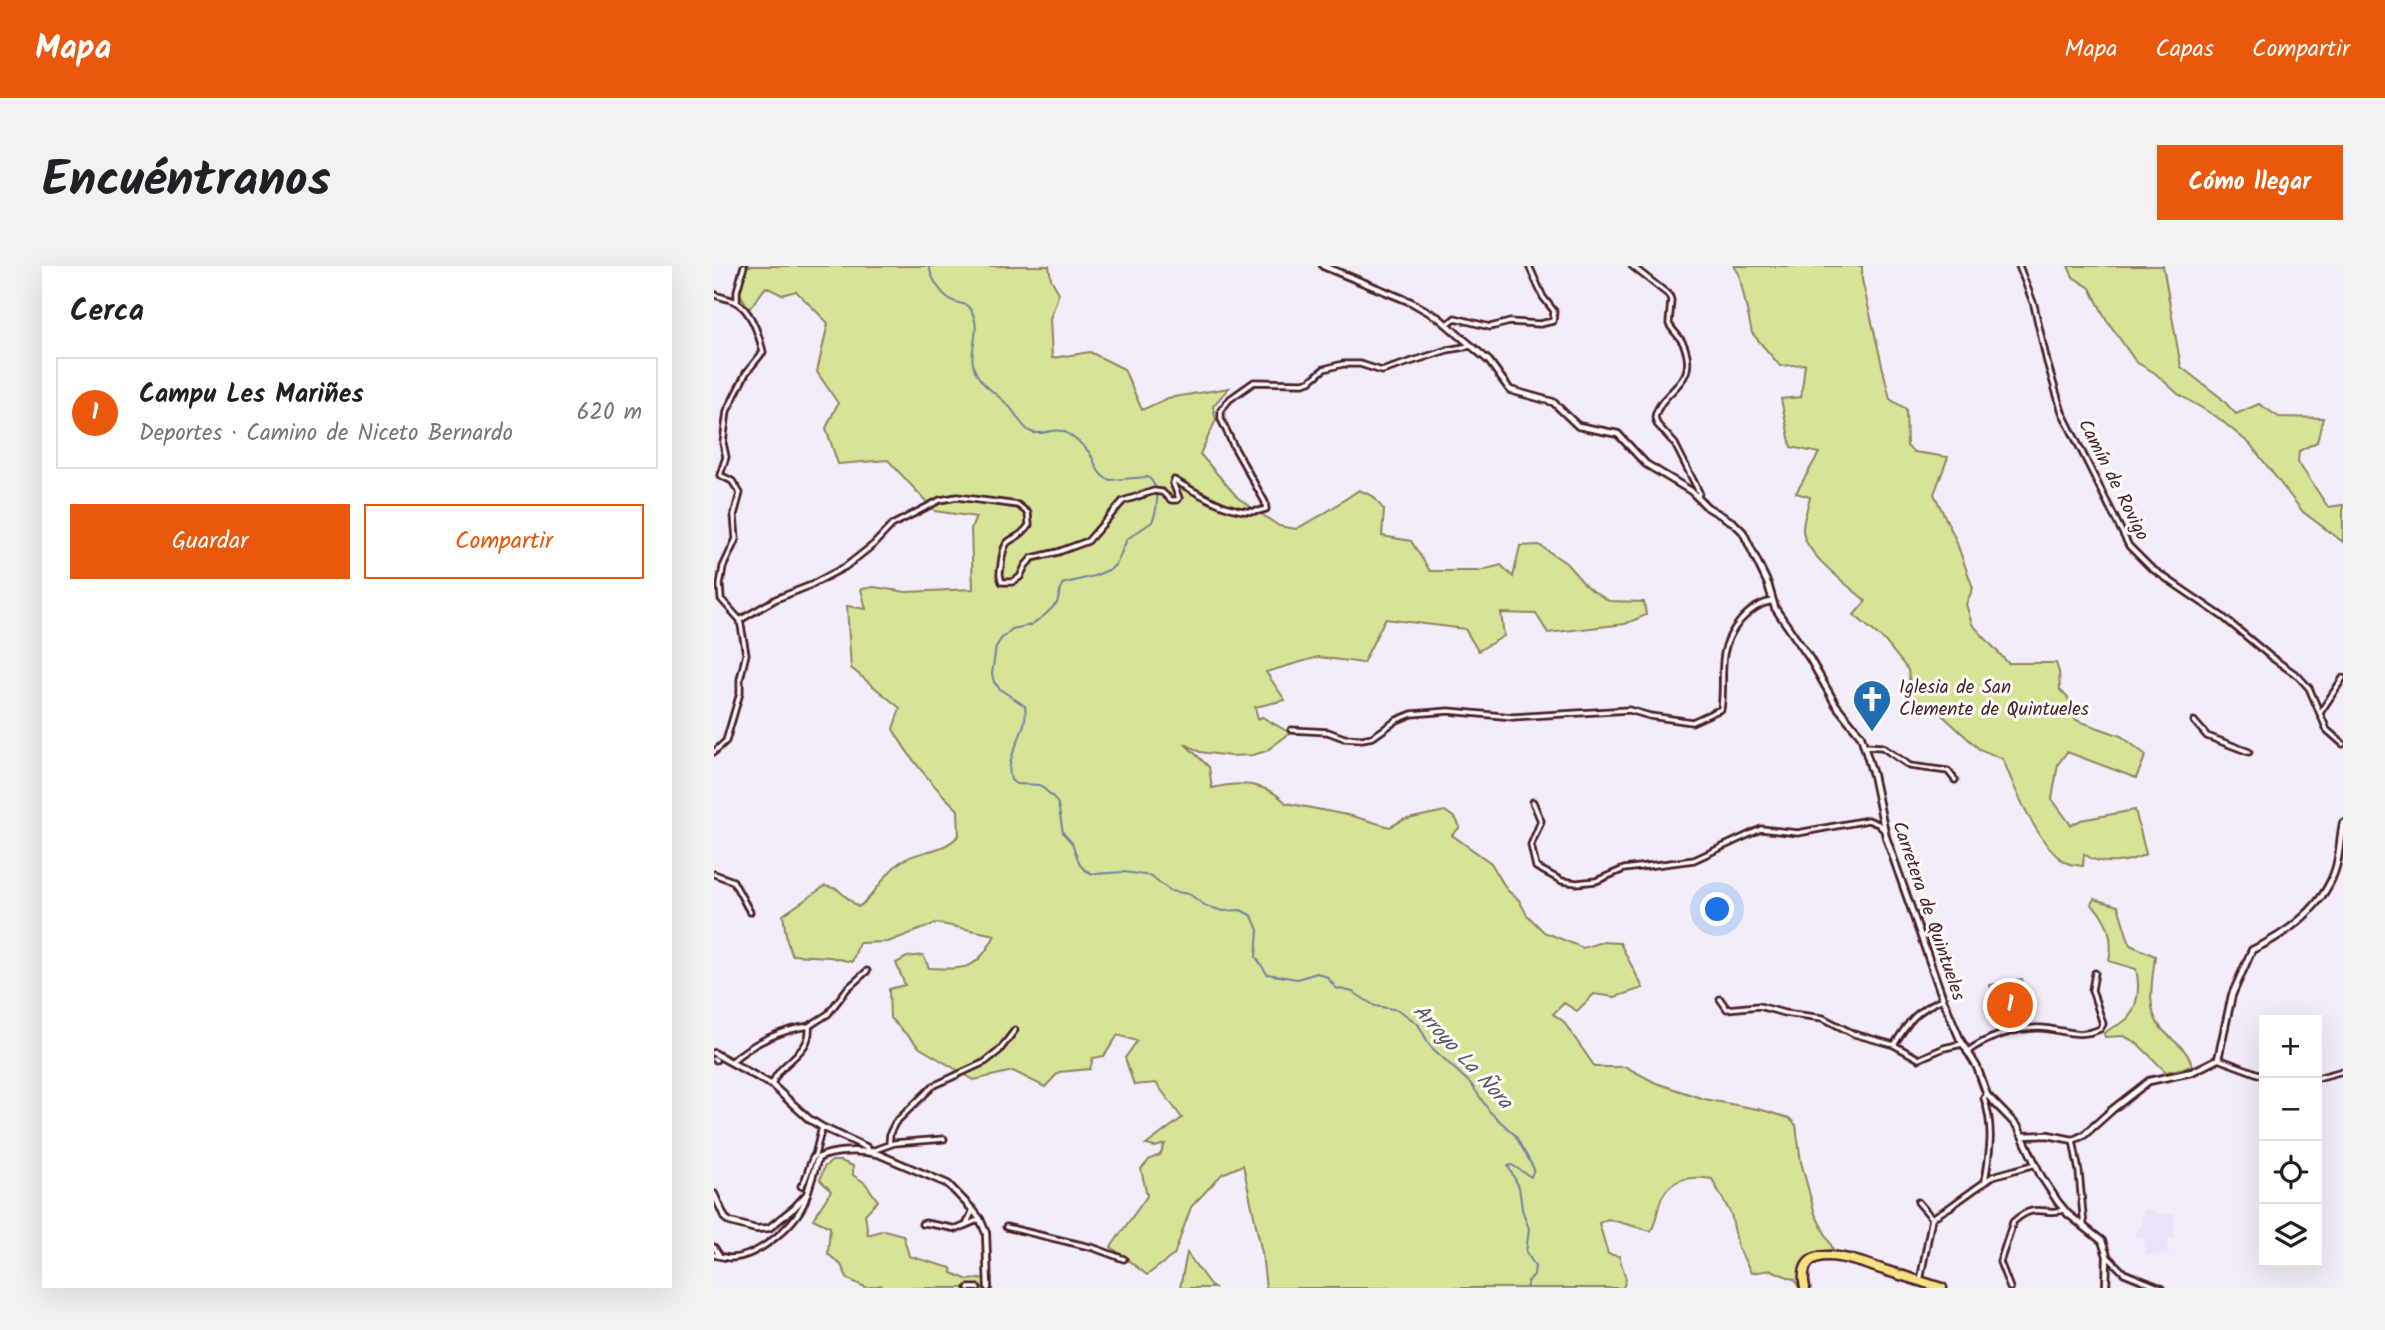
<!DOCTYPE html>
<html lang="es">
<head>
<meta charset="utf-8">
<style>
	body { margin:0; font-family:Kalam,sans-serif; background:#f2f2f2; color:#202124 }
	.controls { position:absolute; right:21px; bottom:21px; display:grid; overflow:hidden; border-radius:0px; box-shadow:0 7px 28px #0002 }
	.controls button { width:63px; height:63px; display:grid; place-items:center; padding:0; border:0; border-bottom:2px solid #e0e0e0; background:#fff; color:#202124; font:35px sans-serif }
	.you { position:absolute; left:1004px; top:644px; width:24px; height:24px; margin:-18px; border:5px solid #fff; border-radius:50%; background:#1a73e8; box-shadow:0 0 0 10px #1a73e833 }
	.badge { display:grid; place-items:center; width:46px; height:46px; border-radius:50%; background:#ea580c; color:#fff; font-size:23px; font-weight:700 }
	.pin { position:absolute; translate:-50% -50%; border:4px solid #fff; box-shadow:0 2px 7px #0006 }
	.list { margin:0; padding:0; list-style:none }
	h2 { display:flex; justify-content:space-between; align-items:center; height:91px; margin:0; padding:0 28px; font-size:30px }
	h2 small { font-size:23px; font-weight:400; color:#757577 }
	.list li { display:grid; grid-template-columns:46px 1fr auto; gap:21px; align-items:center; box-sizing:border-box; height:112px; margin:0 14px 14px; padding:0 14px; border:2px solid #e0e0e0; border-radius:0px }
	.list b { display:block; font-size:26px; white-space:nowrap }
	.list p { margin:0; font-size:23px; white-space:nowrap; color:#757577 }
	.list em { font-size:23px; font-style:normal; color:#757577 }
	.actions { display:flex; gap:14px; padding:21px 28px }
	.actions a { flex:1; padding:16px 0; border:2px solid #ea580c; border-radius:0px; text-align:center; font-size:24px; color:#ea580c }
	.actions .main { background:#ea580c; color:#fff }
	.icon { flex:none; width:38px; height:38px; fill:none; stroke:currentColor; stroke-width:2; stroke-linecap:round; stroke-linejoin:round }
	.map { position:relative; flex:none; width:1629px; height:1022px; overflow:hidden; border-radius:0px }
	header { display:flex; align-items:center; gap:42px; box-sizing:border-box; height:98px; padding:0 35px; background:#ea580c; color:#fff }
	header strong { font-size:33px }
	nav { display:flex; gap:38px; margin-inline-start:auto; font-size:24px }
	.intro { display:flex; align-items:center; justify-content:space-between; box-sizing:border-box; height:168px; padding:0 42px }
	h1 { margin:0; font-size:49px }
	.button { padding:18px 32px; border-radius:0px; background:#ea580c; color:#fff; font-size:24px; font-weight:700 }
	main { display:flex; gap:42px; padding:0 42px }
	aside { flex:1; background:#fff; border-radius:0px; box-shadow:0 7px 28px #0002 }
	.map>svg:first-child { display:block }
</style>
</head>
<body>
<header>
<strong>Mapa</strong>
<nav><a>Mapa</a><a>Capas</a><a>Compartir</a></nav>
</header>
<div class="intro"><h1>Encuéntranos</h1><a class="button">Cómo llegar</a></div>
<main>
<aside>
<h2>Cerca<small></small></h2>
<ul class="list">
<li><span class="badge">1</span><div><b>Campu Les Mariñes</b><p>Deportes · Camino de Niceto Bernardo</p></div><em>620 m</em></li>
</ul>
<div class="actions"><a class="main">Guardar</a><a>Compartir</a></div>
</aside>
<div class="map">
<svg width="1629" height="1022" viewBox="0 0 1629 1022">
	<rect width="100%" height="100%" fill="#f2edf9"/>
	<filter id="ink" filterUnits="userSpaceOnUse"><feTurbulence type="fractalNoise" baseFrequency=".0143" numOctaves="2"/><feDisplacementMap in="SourceGraphic" scale="14" xChannelSelector="R" yChannelSelector="G"/><feConvolveMatrix kernelMatrix="1 2 1 2 8 2 1 2 1" color-interpolation-filters="sRGB"/></filter>
	<g filter="url(#ink)">
		<!-- built -->
		<path fill="#eae3fa" d="M1430,944L1442,945V948H1461V971L1453,973L1455,988L1431,989V972L1421,970L1423,962H1427Z"/>
		<!-- green -->
		<path fill="#d7e497" stroke="#908261" stroke-width="2" d="M32,0H335L337,13L345,27L336,53L338,92L376,86L410,103L428,144L454,132L515,122L499,140L502,154L486,188L524,232L565,260L582,263L608,249L645,224L659,230L670,244L668,270L697,275L716,305H765L787,299L799,311L806,280L825,279L852,297L873,321L895,335L930,336L932,349L911,358L834,367L822,348L787,347L790,370L764,385L751,363L671,353L649,397L604,391L552,406L571,434L541,441L544,453L548,451L576,467L552,485L539,489L516,490L486,486L470,477L495,501L498,522C525,515 552,516 572,537L638,550L676,561L689,554L731,545L742,553L746,561L738,569L777,597L793,624L805,634L813,649L830,666L869,682L888,676L906,677L929,722L901,731L880,728L863,745L850,737L839,748L849,755L881,801H912L942,817L990,833L1048,844L1075,852L1082,859L1087,896L1101,948L1119,983L1096,992L1087,1003L1095,1022H1085L1081,1014L1057,1004L1037,1007L1024,981L1017,948L998,913C978,910 958,911 948,931C943,942 943,954 937,965L894,953L885,957L894,988L905,990L912,1013L909,1022H552L548,987L529,899L508,908L477,941L460,989L433,1009L397,981L433,930L427,903L436,893L446,889L451,878L441,881L432,879L468,852L442,817L420,819L411,792L423,775L404,769L390,790L379,792L376,803L345,806L331,821L299,805L260,814L206,782L176,752L175,723L191,719L182,697L193,691L209,689L215,702C252,703 263,705 281,669L223,657L174,676L145,677L138,696L116,691L78,689L73,675L69,649L111,620L123,623L144,641C159,633 169,609 185,597C203,583 229,588 245,569L244,544C218,519 197,495 179,463L186,442L137,402L133,340L152,343L147,323L160,321L192,326L259,323L257,263L262,251L221,245L174,194L124,198L112,162L124,137L103,106L114,57L82,25L68,29L52,21L35,43L25,26Z
			M1020,0H1148V14L1176,133L1192,143L1193,180L1200,186L1234,191L1220,228L1241,272L1259,322L1252,338L1258,358L1294,397H1342L1345,406L1346,424L1354,432L1362,454L1407,470L1432,489L1422,512L1353,486L1344,498L1338,533L1357,559L1367,554L1421,544L1432,588C1414,597 1387,601 1370,588L1369,600C1364,599 1357,599 1353,597C1327,585 1299,520 1289,493L1265,483L1215,437L1198,434L1194,404L1170,374L1140,349L1152,335C1135,320 1089,287 1089,264C1089,253 1094,241 1096,231L1082,227L1105,187L1077,181L1067,133L1087,131L1091,98L1066,100L1038,67L1025,8Z
			M1354,0H1449L1467,101L1506,131L1522,148L1545,138L1565,151L1609,152L1603,176L1585,185L1584,196L1614,241L1629,239V276L1589,246L1536,178L1503,151L1464,128L1441,107L1422,96L1392,53L1376,22L1359,11Z
			M1380,633L1404,640L1416,679L1441,690C1439,712 1431,743 1447,762C1459,776 1473,781 1478,800L1452,806L1423,777L1410,770L1391,771L1390,768C1396,761 1402,761 1409,756C1425,746 1426,719 1422,703L1395,695C1400,673 1394,652 1377,638Z
			M1308,713L1316,759L1285,765L1276,719Z
			M118,895H127L139,900V909L151,917L164,935L151,948L154,969L170,964L189,969L195,990L237,1002L238,1007L254,1014L271,1012V1022H169L167,1019L153,1022L134,1013L127,999L114,988L116,961L99,953L117,925L106,914L110,901Z
			M473,987L497,1020L500,1022H466Z"/>
		<g fill="none" stroke-linecap="round" stroke-linejoin="round">
			<!-- stream -->
			<path stroke="#72839f" stroke-width="2" d="M215,0C217,12 227,29 239,35C246,39 252,36 257,44C270,67 251,85 262,107C270,123 289,131 299,145C304,152 309,162 317,166C328,171 342,159 354,168C360,172 369,179 374,185C383,196 381,209 396,214L434,211C447,221 444,242 438,256L413,273L403,297L397,303L380,310L348,318L343,337L331,349L317,359L298,363L287,373L282,381L278,408L280,416L287,424L311,440C316,466 289,489 297,514L302,518L326,519L339,531L344,538L349,567L358,577L366,599L371,604L379,608L410,606L437,610L457,625L475,628L492,640L509,645L527,644L538,650L544,664L542,691L553,708L583,713L603,707L613,711L622,722L639,726L661,740L685,744L704,758L716,780L757,818L776,846L801,869L820,903L817,911L798,899L794,900L805,921L808,943L815,963L812,986L821,1000L820,1009L814,1015L812,1022"/>
			<!-- minor casing -->
			<g stroke="#4a1f2b" stroke-width="9">
				<path id="minor" d="M918,0L955,29L957,34L955,58C960,67 968,72 971,82C984,119 948,122 941,151L943,158L961,178L985,226L984,231
					M1305,0L1320,39L1333,96L1348,146L1415,280L1437,302L1509,351L1557,391L1584,410L1595,422L1613,464L1629,478
					M0,28C6,32 15,32 22,36C38,45 45,69 49,86L32,107L13,145L9,177L12,191L6,209L18,215L26,227L20,249L22,273L9,301L6,319L7,333L26,354L32,388L26,413V427L12,475L0,486
					M23,37V25L30,0
					M734,58L741,52L776,61L796,56L826,58L839,55L840,45L829,31L815,0
					M26,354L62,333L95,320L131,301L159,279L178,259L226,234L243,231L304,239L314,247L315,259C299,282 291,263 287,299C286,307 285,309 288,316H298L306,311L311,300L318,292L344,286L374,275L409,235L440,225L448,226L457,234H463L465,232L459,217L460,214C483,227 525,254 552,243L551,236L520,181L507,153V144L516,133L540,116L589,117L596,115L610,103L629,98H646L668,105L733,84L756,80
					M1606,447L1629,412
					M1480,455L1493,470L1535,486
					M577,464L614,466L630,472L648,473L659,471L683,454L698,448L735,445L799,451L915,444L936,450L978,456L1007,443C1010,425 1007,406 1010,388C1014,365 1034,339 1059,335
					M1150,480L1168,481L1196,500L1234,505L1241,514
					M819,536L827,555L817,579L822,601L848,615L863,617L882,615L910,603L980,594L1047,563L1084,567L1154,554L1164,558L1169,563
					M0,608L19,615L36,646
					M1006,733L1013,743L1045,740L1070,747L1109,752L1140,768L1180,779L1205,793L1230,782L1248,778
					M1180,779C1195,755 1202,744 1229,733
					M1253,786C1271,772 1303,761 1326,762C1347,763 1365,773 1386,763L1389,758L1378,724L1381,707
					M0,793L2,794
					M1504,793L1550,810
					M17,796C38,777 67,764 95,760
					M1603,812L1629,805
					M58,819C65,794 98,789 95,760L114,748L133,723L153,705
					M1359,874L1365,906L1370,960
					M175,879L176,867L181,857L219,820L271,796L285,785L301,764
					M158,885L180,877L230,873
					M101,889L108,861
					M1271,915C1276,885 1280,861 1270,832L1273,829
					M87,920C94,912 94,899 100,890
					M1204,936L1218,952
					M208,958L211,957L243,963L252,959L259,944
					M252,959L266,953
					M292,961L380,982L410,993
					M0,981L6,990
					M0,989C5,990 12,992 17,992C45,991 86,956 93,929
					M1393,990L1410,1007L1447,1022
					M1206,1015L1218,952L1236,941L1279,910L1322,898
					M254,1022H264
					M1296,1022L1286,996L1299,956C1322,935 1330,950 1350,944"/>
			</g>
			<!-- tertiary casing -->
			<g stroke="#4a1f2b" stroke-width="10">
				<path id="tertiary" d="M609,0L697,36L725,52L775,95L796,124L839,136L864,160L904,168L932,198L977,225L993,241L1020,257L1029,266L1054,318L1061,342L1096,393L1122,439L1147,470L1159,509L1172,571L1229,733L1246,773L1263,801L1273,829L1304,861L1327,910L1344,936L1354,948L1388,975L1393,990L1392,1022
					M0,787L58,819L95,853L108,861L152,881L155,885
					M1309,870L1334,869L1359,874L1370,869L1399,843L1435,815L1478,806L1504,793L1518,729L1538,684C1573,668 1611,640 1622,601C1626,587 1626,571 1629,557
					M0,928L11,952L16,956L42,963L55,962L80,942L93,928L104,892C119,884 147,884 164,888L234,918L259,944L266,953L272,967L274,1022"/>
			</g>
			<!-- trunk casing -->
			<g stroke="#4a1f2b" stroke-width="13">
				<path id="trunk" d="M1091,1022C1080,969 1146,996 1170,1004C1189,1010 1209,1016 1228,1022"/>
			</g>
			<!-- minor -->
			<use href="#minor" stroke="#fdfcf7" stroke-width="3.5"/>
			<!-- tertiary -->
			<use href="#tertiary" stroke="#fdfcf7" stroke-width="4.5"/>
			<!-- trunk -->
			<use href="#trunk" stroke="#f7e281" stroke-width="8"/>
		</g>
	</g>
	<!-- icons -->
	<defs>
		<g id="church-pin" transform="scale(2.0125)"><path d="M0 17L-7.5 6A9.5 9.5 0 1 1 7.5 6Z" fill="#1f6fb2" stroke="#fdfcf7"/><path d="M-1.2-6h2.4v3.5h3.3v2.4h-3.3V6h-2.4V-.1h-3.3v-2.4h3.3Z" fill="#fff"/></g>
	</defs>
	<g fill-rule="evenodd">
		<use href="#church-pin" x="1158" y="433"/>
	</g>
	<g text-anchor="middle" dominant-baseline="central" stroke-width="6" stroke-linejoin="round" paint-order="stroke">
		<!-- street labels -->
		<g font-size="19" fill="#4a1f2b" stroke="#fdfcf7">
			<text transform="translate(1399 214) rotate(63)">Camín de Rovigo</text>
			<text transform="translate(1214 645) rotate(71)">Carretera de Quintueles</text>
		</g>
		<!-- poi labels -->
		<g font-size="19" fill="#4a1f2b" stroke="#fdfcf7" text-anchor="start">
			<text x="1185" y="422">Iglesia de San<tspan x="1185" dy="22">Clemente de Quintueles</tspan></text>
		</g>
		<!-- water labels -->
		<g font-size="21" font-style="italic" fill="#5e5165" stroke="#fdfcf7">
			<text transform="translate(748 791) rotate(47)">Arroyo La Ñora</text>
		</g>
	</g>
</svg>
<div class="controls">
<button>+</button>
<button>−</button>
<button><svg class="icon" aria-label="locate" viewBox="0 0 24 24"><circle cx="12" cy="12" r="6"/><path d="M12 2v4M12 18v4M2 12h4M18 12h4"/></svg></button>
<button><svg class="icon" aria-label="layers" viewBox="0 0 24 24"><path d="M12 4l9 5-9 5-9-5zM3 14l9 5 9-5"/></svg></button>
</div>
<div class="you"></div>
<div class="pin badge" style="left:1296px;top:739px">1</div>
</div>
</main>
</body>
</html>
